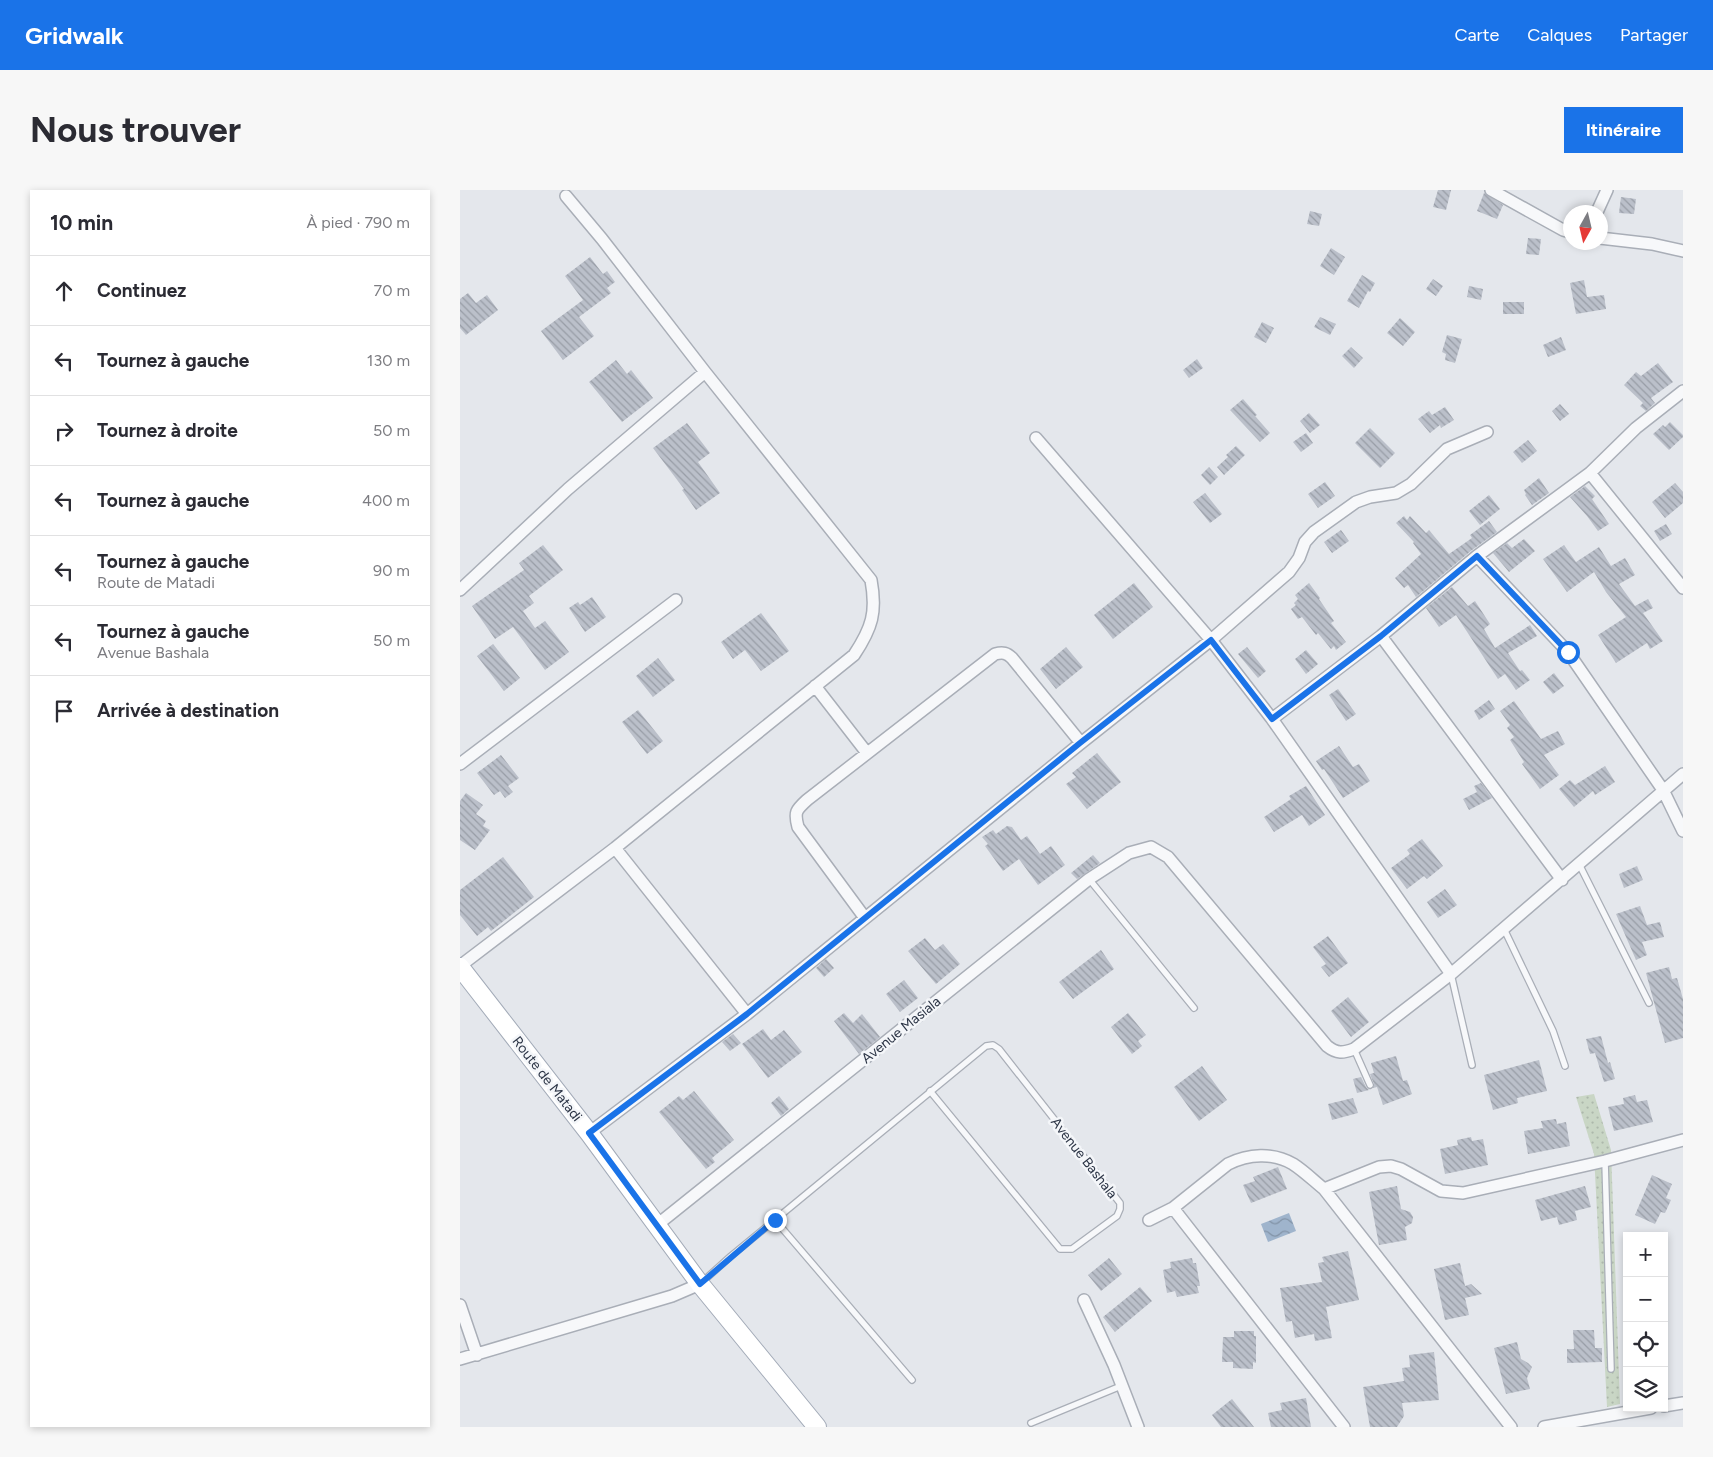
<!DOCTYPE html>
<html lang="fr">
<head>
<meta charset="utf-8">
<style>
	body { margin:0; font-family:Figtree,sans-serif; background:#f7f7f7; color:#2b2b33 }
	.controls { position:absolute; right:15px; bottom:15px; display:grid; overflow:hidden; border-radius:0px; box-shadow:0 2px 8px #0003 }
	.controls button { width:45px; height:45px; display:grid; place-items:center; padding:0; border:0; border-bottom:1px solid #e1e1e2; background:#fff; color:#2b2b33; font:25px sans-serif }
	.compass { position:absolute; left:1103px; top:15px; width:45px; height:45px; border-radius:50%; background:#fff; box-shadow:0 2px 8px #0003; rotate:188deg }
	.stop { position:absolute; width:15px; height:15px; margin:-11px; border:4px solid #1a73e8; border-radius:50%; background:#fff }
	.stop.end { background:#1a73e8; border-color:#fff; box-shadow:0 1px 5px #0008 }
	.list { margin:0; padding:0; list-style:none }
	h2 { display:flex; justify-content:space-between; align-items:center; height:65px; margin:0; padding:0 20px; font-size:21px }
	h2 small { font-size:16px; font-weight:400; color:#7c7c81 }
	.list li { display:grid; grid-template-columns:32px 1fr auto; gap:15px; align-items:center; box-sizing:border-box; height:70px; padding:0 20px; border-top:1px solid #e1e1e2 }
	.list b { display:block; font-size:19px; white-space:nowrap }
	.list p { margin:0; font-size:16px; white-space:nowrap; color:#7c7c81 }
	.list em { font-size:16px; font-style:normal; color:#7c7c81 }
	.icon { flex:none; width:28px; height:28px; fill:none; stroke:currentColor; stroke-width:2; stroke-linecap:round; stroke-linejoin:round }
	.map { position:relative; flex:none; width:1223px; height:1237px; overflow:hidden; border-radius:0px }
	header { display:flex; align-items:center; gap:30px; box-sizing:border-box; height:70px; padding:0 25px; background:#1a73e8; color:#fff }
	header strong { font-size:24px }
	nav { display:flex; gap:28px; margin-inline-start:auto; font-size:18px }
	.intro { display:flex; align-items:center; justify-content:space-between; box-sizing:border-box; height:120px; padding:0 30px }
	h1 { margin:0; font-size:35px }
	.button { padding:12px 22px; border-radius:0px; background:#1a73e8; color:#fff; font-size:18px; font-weight:700 }
	main { display:flex; gap:30px; padding:0 30px }
	aside { flex:1; background:#fff; border-radius:0px; box-shadow:0 2px 8px #0003 }
	.map>svg:first-child { display:block }
</style>
</head>
<body>
<header>
<strong>Gridwalk</strong>
<nav><a>Carte</a><a>Calques</a><a>Partager</a></nav>
</header>
<div class="intro"><h1>Nous trouver</h1><a class="button">Itinéraire</a></div>
<main>
<aside>
<h2>10 min<small>À pied · 790 m</small></h2>
<ul class="list">
<li><svg class="icon" aria-label="ahead" viewBox="0 0 24 24"><path d="M12 20V5M6 11l6-6 6 6"/></svg><div><b>Continuez</b></div><em>70 m</em></li>
<li><svg class="icon" aria-label="left" viewBox="0 0 24 24"><path d="M17 20v-9H6M10 6l-5 5 5 5"/></svg><div><b>Tournez à gauche</b></div><em>130 m</em></li>
<li><svg class="icon" aria-label="right" viewBox="0 0 24 24"><path d="M7 20v-9h11M14 6l5 5-5 5"/></svg><div><b>Tournez à droite</b></div><em>50 m</em></li>
<li><svg class="icon" aria-label="left" viewBox="0 0 24 24"><path d="M17 20v-9H6M10 6l-5 5 5 5"/></svg><div><b>Tournez à gauche</b></div><em>400 m</em></li>
<li><svg class="icon" aria-label="left" viewBox="0 0 24 24"><path d="M17 20v-9H6M10 6l-5 5 5 5"/></svg><div><b>Tournez à gauche</b><p>Route de Matadi</p></div><em>90 m</em></li>
<li><svg class="icon" aria-label="left" viewBox="0 0 24 24"><path d="M17 20v-9H6M10 6l-5 5 5 5"/></svg><div><b>Tournez à gauche</b><p>Avenue Bashala</p></div><em>50 m</em></li>
<li><svg class="icon" aria-label="arrive" viewBox="0 0 24 24"><path d="M6 21V4h12l-3 4 3 4H6"/></svg><div><b>Arrivée à destination</b></div></li>
</ul>
</aside>
<div class="map">
<svg width="1223" height="1237" viewBox="0 0 1223 1237">
	<defs>
		<pattern id="park-dots" width="8" height="8" patternUnits="userSpaceOnUse" patternTransform="scale(1.25)"><rect width="8" height="8" fill="#c9d6c5"/><path d="M2 2h.1M6 6h.1" fill="none" stroke="#adb8ab" stroke-width="1.8" stroke-linecap="round"/></pattern>
		<pattern id="water-waves" width="16" height="10" patternUnits="userSpaceOnUse" patternTransform="scale(1.25)"><rect width="16" height="10" fill="#9fb4cc"/><path d="M0 5q4-4 8 0t8 0" fill="none" stroke="#8293a7"/></pattern>
		<pattern id="building-back-hatch" width="6" height="6" patternUnits="userSpaceOnUse" patternTransform="scale(1.25)"><rect width="6" height="6" fill="#bbc0ca"/><path d="M-1 5l2 2M0 0l6 6M5-1l2 2" fill="none" stroke="#989da6"/></pattern>
	</defs>
	<rect width="100%" height="100%" fill="#e4e7ec"/>
	<!-- park -->
	<path fill="url(#park-dots)" d="M1134,904L1151,960L1160,1214L1147,1217L1134,964L1116,907Z"/>
	<!-- water -->
	<path fill="url(#water-waves)" d="M829,1023L836,1041L808,1052L801,1034Z"/>
	<!-- building -->
	<path fill="url(#building-back-hatch)" d="M978,0H991L986,20L973,17Z
		M1024,3L1043,15L1037,29L1017,21Z
		M1161,7L1176,9L1174,24L1159,23Z
		M850,21L862,24L859,36L847,34Z
		M1068,48L1081,49L1079,65L1066,64Z
		M871,58L885,67L874,85L860,76Z
		M130,67L143,84L147,81L155,92L147,98L151,103L119,127L134,146L103,170L81,141L123,110L105,86Z
		M902,85L915,93L910,102L908,101L899,118L887,111Z
		M973,89L983,96L976,106L966,99Z
		M1124,90L1127,107L1144,105L1146,119L1116,124L1110,93Z
		M1009,96L1023,99L1021,110L1007,107Z
		M8,103L16,113L27,105L38,120L6,145L0,138V109Z
		M1043,112H1064V124H1043Z
		M860,127L876,134L870,145L854,137Z
		M940,128L955,142L943,156L927,143Z
		M802,132L814,138L806,153L794,147Z
		M987,145L1002,149L995,173L985,170L986,164L982,162Z
		M1101,147L1106,160L1088,167L1083,155Z
		M891,157L903,168L894,178L882,166Z
		M737,169L743,178L729,188L723,180Z
		M156,170L167,184L171,180L193,208L162,232L129,192Z
		M1198,173L1213,192L1191,208L1195,213L1186,221L1180,216L1183,213L1164,195L1176,182L1181,186Z
		M783,209L797,225L795,226L810,243L800,252L770,220Z
		M1100,214L1109,224L1100,231L1092,221Z
		M985,217L994,230L981,238L980,235L970,243L958,229L969,221L972,225Z
		M849,223L860,235L850,243L840,231Z
		M1210,232L1223,245V247L1209,260L1193,244L1203,235L1205,237Z
		M227,233L250,263L238,272L260,303L236,320L222,300L224,299L193,258Z
		M910,238L935,263L920,278L895,253Z
		M846,243L853,253L841,262L833,252Z
		M1068,250L1077,261L1062,273L1053,262Z
		M776,256L785,265L764,285L757,277L768,267L766,265Z
		M749,277L758,287L750,295L741,285Z
		M1079,288L1089,303L1072,315L1065,305L1066,304L1064,300Z
		M865,292L875,306L858,318L848,304Z
		M1215,293L1223,302V313L1205,328L1192,312Z
		M1125,296L1135,306L1132,309L1149,334L1138,341L1127,326L1110,307Z
		M745,303L762,324L750,333L733,312Z
		M1029,305L1040,319L1020,335L1009,321Z
		M944,326L947,330L950,326L966,343L969,340L989,364L1012,348L1010,345L1029,331L1037,342L1012,360L956,407L948,395L944,398L935,388L961,364L953,353L954,352L936,333Z
		M1206,334L1212,344L1200,351L1194,341Z
		M881,340L889,351L872,363L864,352Z
		M1064,349L1075,361L1049,382L1033,363L1047,353L1052,358Z
		M83,355L103,380L69,406L74,413L63,421L75,438L85,431L109,462L85,480L53,437L35,449L12,416L64,380L59,373Z
		M1104,355L1116,372L1139,357L1151,376L1165,368L1175,385L1159,394L1175,416L1188,409L1193,418L1183,423L1203,451L1190,459L1187,453L1156,473L1138,445L1166,427L1146,402L1134,382L1107,402L1083,369Z
		M674,393L693,417L653,449L634,425Z
		M849,393L860,408L859,409L874,431L871,433L886,452L876,460L874,456L871,459L858,443L856,445L842,427L838,429L831,419L836,415L834,413L838,409L835,405Z
		M992,397L1008,416L1015,411L1030,434L1024,439L1035,458L1070,435L1077,446L1048,463L1060,481L1062,480L1070,490L1056,500L1045,484L1038,489L996,425L979,437L966,418Z
		M132,407L146,427L125,442L109,418L118,412L120,415Z
		M301,423L329,461L301,481L285,460L273,469L261,452Z
		M33,454L60,488L44,501L17,466Z
		M606,457L623,477L596,499L580,479Z
		M787,457L806,481L798,488L778,464Z
		M846,460L858,474L846,484L835,469Z
		M198,468L215,490L193,507L176,486Z
		M1094,483L1104,496L1093,504L1083,492Z
		M878,499L896,524L886,531L869,505Z
		M1029,510L1035,519L1019,530L1014,521Z
		M1054,511L1081,549L1098,541L1105,554L1084,565L1099,585L1080,599L1062,574L1064,572L1050,550L1054,547L1047,538L1050,535L1040,521Z
		M178,520L203,551L187,564L162,532Z
		M879,556L893,577L899,574L910,591L883,608L864,579L862,580L856,571Z
		M637,563L661,592L627,619L606,594L616,587L612,583Z
		M41,565L59,588L48,596L53,602L45,608L40,601L34,605L17,583Z
		M1145,576L1155,592L1135,605L1133,601L1114,617L1099,599L1110,590L1115,595Z
		M1021,593L1032,608L1009,620L1003,609L1017,602L1014,596Z
		M846,596L865,625L849,636L842,625L814,642L804,627L831,609L829,606Z
		M6,603L23,615L16,624L26,631L23,636L30,640L15,660L0,650V611Z
		M547,636L552,637L561,650L567,646L580,664L591,656L605,675L578,695L559,669L543,681L525,656L528,654L522,647L533,640L536,644Z
		M962,649L983,676L967,689L964,686L947,699L931,678L950,664L947,660Z
		M633,665L640,673L617,689L611,683Z
		M43,667L74,707L31,741L28,737L17,746L0,725V700Z
		M1177,676L1183,690L1164,698L1159,684Z
		M985,699L997,715L978,728L967,712Z
		M1180,716L1187,735L1200,732L1204,747L1182,752L1187,765L1176,770L1156,724Z
		M868,746L888,773L869,787L861,777L866,774L853,757Z
		M465,748L475,760L483,754L500,774L476,794L448,761Z
		M641,760L654,779L613,809L599,792Z
		M366,769L374,778L364,787L356,778Z
		M1209,777L1212,789L1217,788L1223,809V848L1205,853L1186,783Z
		M444,790L458,808L440,822L426,804Z
		M888,807L909,832L891,847L871,821Z
		M384,823L393,833L402,824L420,847L399,864L374,831Z
		M668,823L686,845L678,851L682,856L672,864L651,837Z
		M303,839L311,850L324,840L342,862L308,888L282,854Z
		M273,844L281,853L270,861L262,852Z
		M1141,846L1148,873L1150,872L1155,889L1144,892L1135,863L1130,864L1126,849Z
		M936,866L943,891L947,890L952,904L923,915L917,897L913,898L914,894L910,884L914,883L911,873Z
		M1079,870L1087,901L1057,908L1058,913L1033,920L1024,885Z
		M742,876L767,910L739,931L714,897Z
		M901,887L906,897L909,900L897,903L893,889Z
		M234,901L274,950L252,968L255,972L246,979L199,922L219,906L223,910Z
		M1175,905L1177,912L1187,910L1193,932L1154,941L1148,917L1164,914L1163,908Z
		M319,906L329,919L321,926L311,913Z
		M893,908L898,923L872,930L868,914Z
		M1096,929L1097,934L1106,932L1110,956L1068,964L1064,941L1083,938L1081,931Z
		M1011,947L1012,951L1023,949L1028,975L985,984L980,959L998,955L997,950Z
		M818,977L827,999L791,1013L783,995L795,991L793,987Z
		M1192,985L1212,994L1206,1008L1211,1010L1205,1023L1201,1022L1195,1034L1175,1025Z
		M937,996L941,1019L950,1022L953,1027L952,1033L945,1037L947,1050L919,1055L909,1002Z
		M1125,996L1131,1017L1115,1021L1117,1030L1099,1035L1097,1027L1081,1031L1075,1010Z
		M888,1061L899,1110L866,1117L872,1148L855,1151L854,1144L835,1148L832,1131L826,1132L820,1098L862,1092L858,1073L864,1072L862,1067Z
		M649,1068L662,1084L641,1101L628,1085Z
		M732,1068L733,1073H736L740,1096H737L739,1103L717,1107L715,1101L707,1103L703,1080L711,1078L710,1072Z
		M1000,1073L1005,1096L1011,1094L1022,1104L1005,1108L1009,1125L985,1130L974,1079Z
		M680,1097L692,1111L655,1142L643,1127Z
		M1113,1140H1134L1135,1158H1142V1172L1107,1173V1159H1114Z
		M774,1141H794V1146H796V1173L793,1172V1179L773,1178V1172H762L763,1147H774Z
		M1057,1152L1061,1169L1068,1173L1072,1177L1067,1188L1070,1199L1046,1204L1034,1158Z
		M974,1162L979,1210L942,1213L944,1226L937,1237H910L903,1197L944,1191L942,1178L950,1177L949,1165Z
		M846,1208L851,1237H811L808,1223L822,1220L820,1213Z
		M772,1209L794,1237H761L752,1225Z"/>
	<g fill="none" stroke-linecap="round" stroke-linejoin="round">
		<!-- lane casing -->
		<g stroke="#a9aeb7" stroke-width="8">
			<path id="lane" d="M1119,674L1189,813
				M629,689L734,818
				M1044,739L1093,841L1105,876
				M991,784L1012,875
				M894,859L910,895
				M1145,971L1151,1179
				M315,1030L452,1190
				M241,1093L271,1066L526,856L533,855L539,859L660,1013V1019L657,1026L612,1059H600L470,901
				M571,1233L661,1196"/>
		</g>
		<!-- street casing -->
		<g stroke="#a9aeb7" stroke-width="14">
			<path id="street" d="M1031,0L1103,40L1110,42
				M1137,22L1147,0
				M1140,48L1192,54L1223,61
				M576,248L751,450L812,529L991,784
				M1130,283L1223,398
				M1017,366L1108,462L1203,600L1223,641
				M0,400L108,299L245,182
				M921,446L1102,690
				M355,496L407,563
				M812,529L921,446L1017,366L1130,283L1176,238L1223,201
				M0,574L216,410
				M155,658L287,824
				M405,728L338,637C334,622 336,620 347,610L535,464C543,462 547,463 552,468L621,553
				M0,776L155,658L394,465C412,438 417,422 411,390L245,182L142,49L106,6
				M129,943L287,824L621,553L751,450L829,382L839,368L845,352L854,342L896,312L910,307L936,303L951,294L987,259L1027,242
				M864,999L919,977L931,976L941,979L981,1001L1003,1003L1145,971L1223,950
				M713,1018L884,1237
				M689,1030L713,1018L768,974C788,964 813,962 833,974C844,981 854,991 864,999L1051,1237
				M197,1035L629,689L669,663L691,657L708,667L867,856C877,864 883,863 894,859L991,784L1223,584
				M624,1110L654,1175L678,1237
				M0,1115L17,1165
				M0,1169L212,1106L240,1094
				M1204,1216L1223,1213
				M1084,1237L1191,1218"/>
		</g>
		<!-- primary casing -->
		<g stroke="#a3abb8" stroke-width="20">
			<path id="primary" d="M0,777L129,943L240,1094L357,1237"/>
		</g>
		<!-- lane -->
		<use href="#lane" stroke="#f7f8fa" stroke-width="5.5"/>
		<!-- street -->
		<use href="#street" stroke="#f7f8fa" stroke-width="11"/>
		<!-- primary -->
		<use href="#primary" stroke="#fff" stroke-width="18"/>
	</g>
	<g fill="none" stroke-linecap="round" stroke-linejoin="round">
		<!-- route -->
		<path stroke="#1a73e8" stroke-width="6" d="M315,1030L240,1094L129,943L287,824L620,553L751,450L812,529L921,446L1017,366L1108,462"/>
	</g>
	<g text-anchor="middle" dominant-baseline="central" stroke-width="5" stroke-linejoin="round" paint-order="stroke">
		<!-- street labels -->
		<g font-size="14" fill="#2b3445" stroke="#f4f6f9">
			<text transform="translate(441 840) rotate(-39)">Avenue Masiala</text>
			<text transform="translate(87 889) rotate(52)">Route de Matadi</text>
			<text transform="translate(624 968) rotate(52)">Avenue Bashala</text>
		</g>
	</g>
</svg>
<div class="controls">
<button>+</button>
<button>−</button>
<button><svg class="icon" aria-label="locate" viewBox="0 0 24 24"><circle cx="12" cy="12" r="6"/><path d="M12 2v4M12 18v4M2 12h4M18 12h4"/></svg></button>
<button><svg class="icon" aria-label="layers" viewBox="0 0 24 24"><path d="M12 4l9 5-9 5-9-5zM3 14l9 5 9-5"/></svg></button>
</div>
<svg class="compass" viewBox="-18 -18 36 36"><path d="M0-13l5 13h-10z" fill="#e53935"/><path d="M0 13l5-13h-10z" fill="#7c7c81"/></svg>
<div class="stop" style="left:1108px;top:462px"></div>
<div class="stop end" style="left:315px;top:1030px"></div>
</div>
</main>
</body>
</html>
